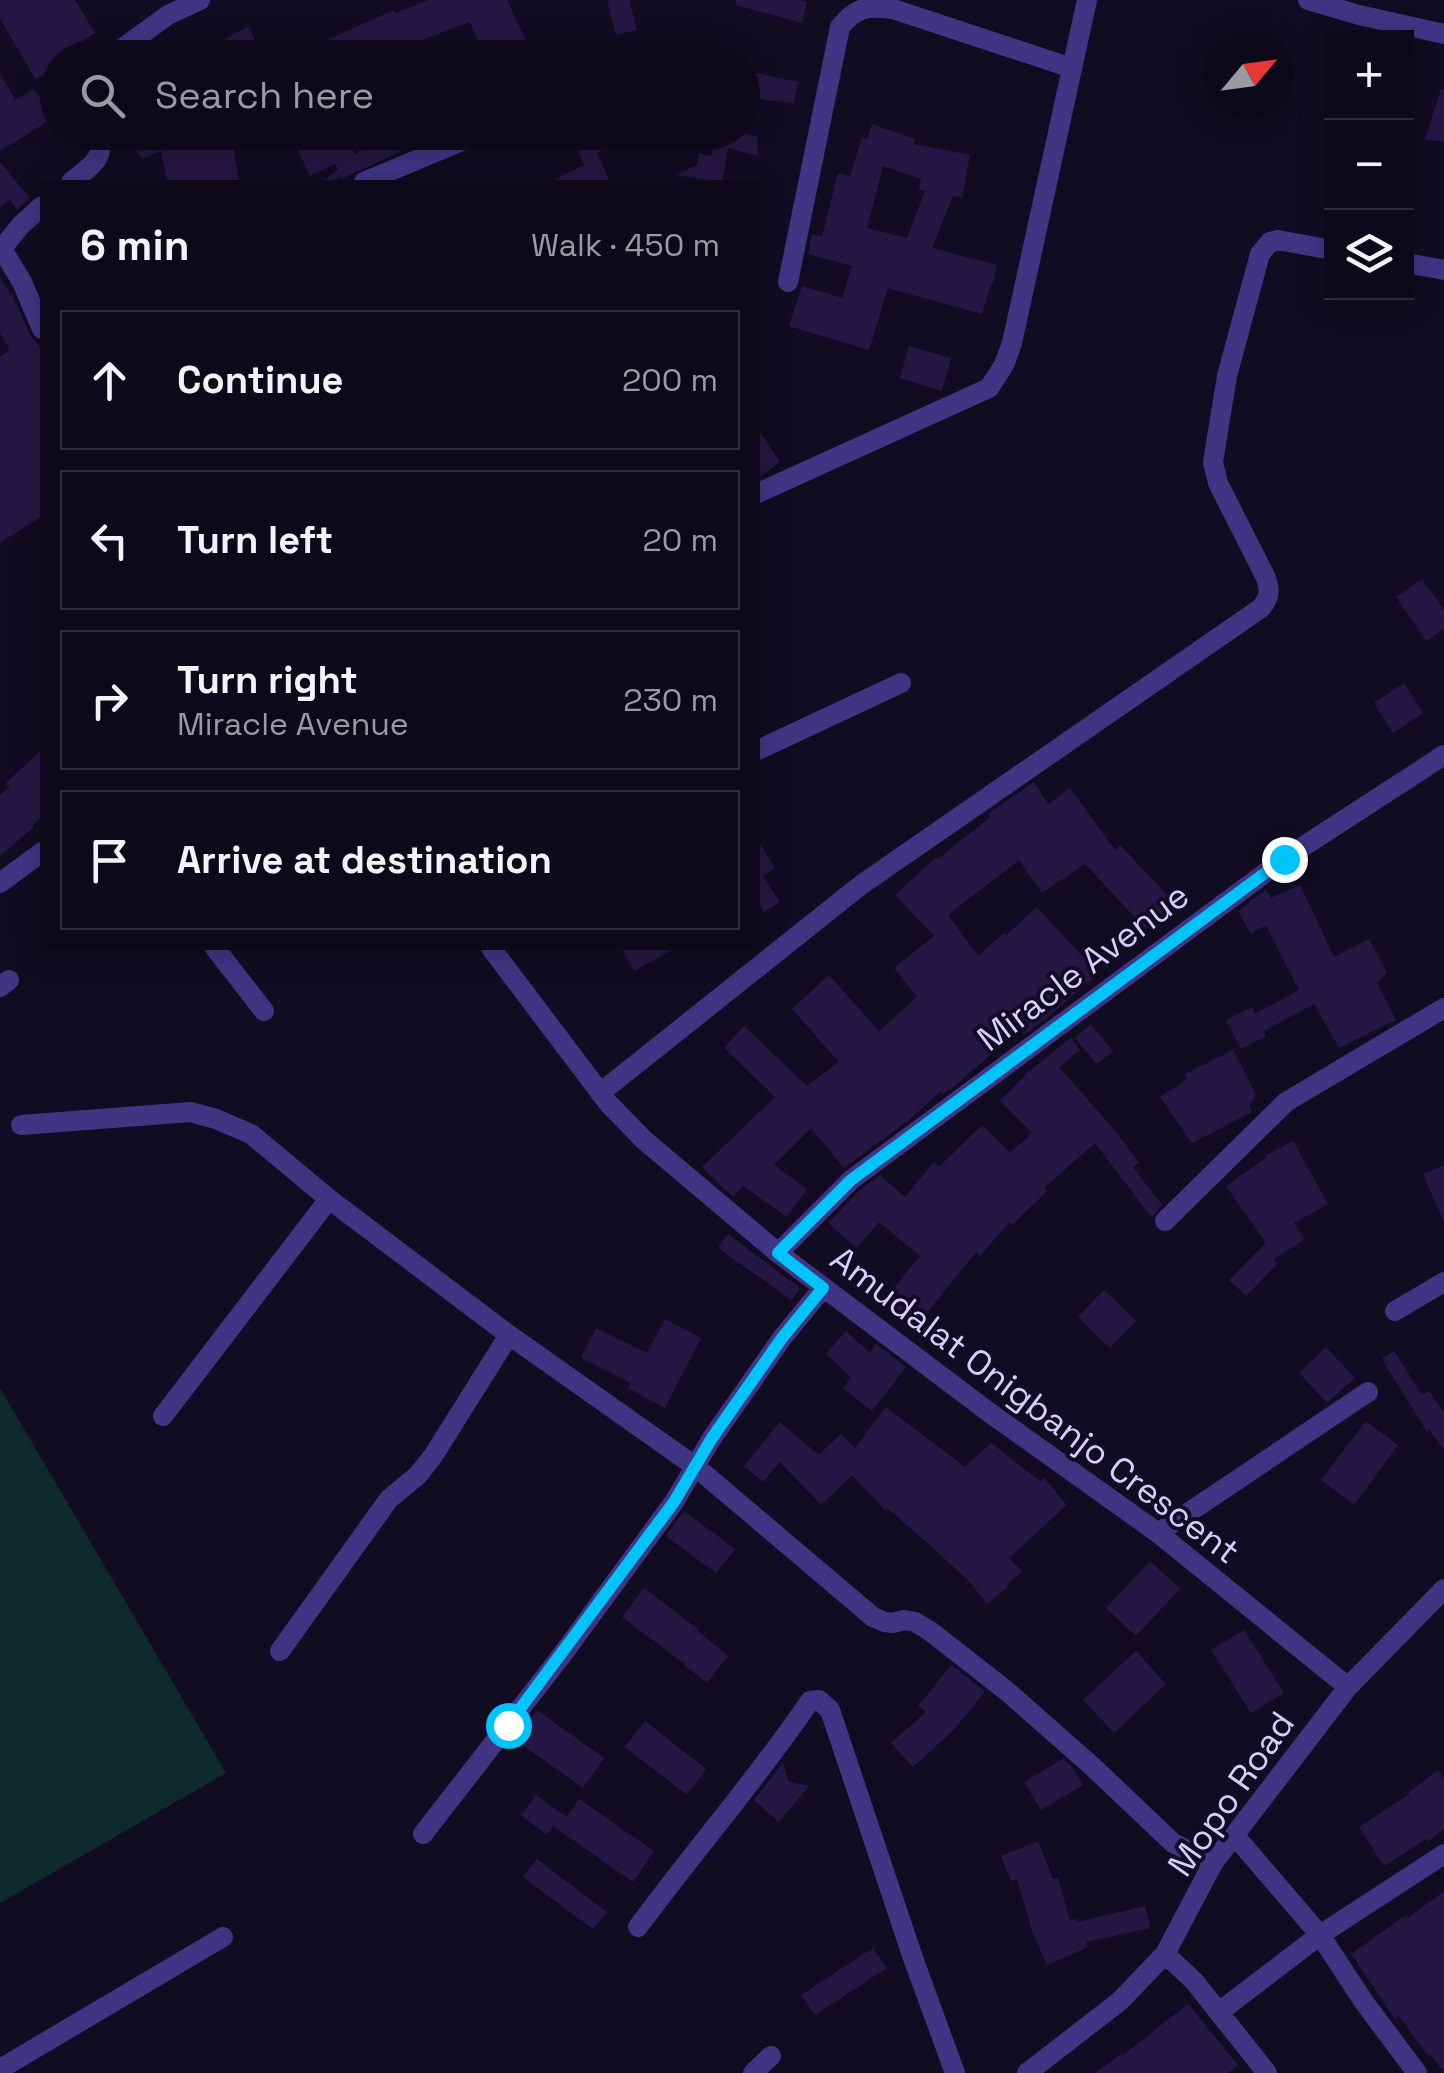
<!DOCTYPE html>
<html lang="en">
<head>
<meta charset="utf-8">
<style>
	body { margin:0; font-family:"Space Grotesk",sans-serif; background:#171223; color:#f1f3f6 }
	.controls { position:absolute; right:30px; top:30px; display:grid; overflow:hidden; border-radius:0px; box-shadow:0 5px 25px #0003 }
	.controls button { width:90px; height:90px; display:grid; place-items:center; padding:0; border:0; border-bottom:2px solid #2e2a39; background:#0e091a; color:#f1f3f6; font:50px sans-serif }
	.compass { position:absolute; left:1204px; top:30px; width:90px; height:90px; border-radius:50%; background:#0e091a; box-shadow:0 5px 25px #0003; rotate:61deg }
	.stop { position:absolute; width:30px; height:30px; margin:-22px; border:8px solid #00c3f8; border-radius:50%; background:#fff }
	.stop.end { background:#00c3f8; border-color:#fff; box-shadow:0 2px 10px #0008 }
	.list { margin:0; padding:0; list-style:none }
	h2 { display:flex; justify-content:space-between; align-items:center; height:130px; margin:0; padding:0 40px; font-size:42px }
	h2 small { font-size:32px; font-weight:400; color:#9b9aa2 }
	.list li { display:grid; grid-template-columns:65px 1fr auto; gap:30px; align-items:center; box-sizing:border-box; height:140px; margin:0 20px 20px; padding:0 20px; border:2px solid #2e2a39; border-radius:0px }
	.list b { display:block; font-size:38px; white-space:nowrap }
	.list p { margin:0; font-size:32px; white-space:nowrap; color:#9b9aa2 }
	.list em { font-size:32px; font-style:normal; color:#9b9aa2 }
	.icon { flex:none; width:55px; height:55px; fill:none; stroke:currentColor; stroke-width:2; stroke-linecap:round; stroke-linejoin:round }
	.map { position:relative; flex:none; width:1444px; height:2073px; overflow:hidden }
	.search { position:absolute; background:#0e091a; box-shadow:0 5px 25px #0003; left:40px; top:40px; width:720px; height:110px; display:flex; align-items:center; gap:25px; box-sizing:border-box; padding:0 35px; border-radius:55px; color:#9b9aa2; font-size:38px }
	.panel { position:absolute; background:#0e091a; box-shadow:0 5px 25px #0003; left:40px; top:180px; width:720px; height:770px; border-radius:0px }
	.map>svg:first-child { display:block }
</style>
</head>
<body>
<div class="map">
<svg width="1444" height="2073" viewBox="0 0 1444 2073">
	<rect width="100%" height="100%" fill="#120c22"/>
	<!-- green -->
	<path fill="#0f2a2c" d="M0,1388L226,1773L0,1903Z"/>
	<!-- building -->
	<path fill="#251744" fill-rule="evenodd" d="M0,0H75L95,33L58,55V68L35,79L0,18Z
		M428,0H507L534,58H501L495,43L481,49L470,22L412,44L417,58H390L386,46L358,58H286L394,10L396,13Z
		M607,0H629L637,30L616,35Z
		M736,0H798L807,2L802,23L736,5Z
		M249,26L262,58H191L206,50L203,44L215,39L218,43Z
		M742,70L798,82L794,103L765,100L742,94Z
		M0,73L15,100L34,89L53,118L0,151Z
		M1441,89L1444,90V142L1425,139Z
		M872,124L915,139L914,144L970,155L962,198L953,196L932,248L997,265L993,284H991L982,314L888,288L869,350L789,326L802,286L842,298L852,266L808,254L812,234L822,237L838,173L850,176L862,138L867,139ZM883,166L921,179L919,189L925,191L907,238L867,228Z
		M125,132H272L234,150L239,182H167L161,151L142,159Z
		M289,132H344L355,155L382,132H402L407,148L342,179L341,177L327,182L325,180L338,169L335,164L310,176Z
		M571,132H642L597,153L610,182H549L584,165Z
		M717,132H740L757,137L758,156L728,148L722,182L675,175L697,165L699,153L711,156Z
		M0,162L30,198L17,210L10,199L0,208Z
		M0,277L14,299L30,335L42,349V516L0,543V357L10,350L0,333Z
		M909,346L951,358L942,391L900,378Z
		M758,429L780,462L758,478Z
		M1422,579L1444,610V629L1426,641L1396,597Z
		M1404,683L1423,713L1393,733L1374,703Z
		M42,749V816L33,825L34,827L0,856V795L10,786L6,783Z
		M1034,782L1048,804L1070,788L1115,850L1120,845L1174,902L1146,929L1085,864L1042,893L1019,860L948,915L978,956L1004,933L1006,935L1037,907L1098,974L1044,1020L1024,1035L1020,1030L952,1088L943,1094L941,1091L910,1119L844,1168L811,1128L774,1165L807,1189L787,1217L743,1186L733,1197L702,1167L775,1097L724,1048L744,1026L807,1086L839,1062L792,1009L829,975L879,1031L917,997L894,968L934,936L895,895L936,857L938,859L990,817L988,814Z
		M758,840L775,868L763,876L780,902L764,912L758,902Z
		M1300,885L1334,957L1369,939L1387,973L1377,983L1396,1020L1339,1048L1314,1004L1264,1031L1266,1036L1241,1049L1226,1020L1252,1007L1255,1014L1299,990L1266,925L1251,934L1238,911L1266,890L1271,898Z
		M621,948H676L634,971Z
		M1091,1024L1113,1051L1097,1064L1075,1038Z
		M1071,1038L1080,1050L1059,1067L1113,1128L1139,1163L1133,1167L1162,1205L1152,1218L1095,1143L1044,1188L1047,1191L1012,1225L1010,1222L980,1256L976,1252L912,1331L880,1305L920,1256L879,1222L857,1248L828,1223L860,1190L880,1175L905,1197L934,1162L939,1167L982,1125L1010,1153L1032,1133L1000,1101L1029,1071Z
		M1233,1050L1256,1095L1249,1106L1252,1112L1192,1143L1160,1097L1187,1079L1185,1074Z
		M1293,1141L1328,1204L1294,1223L1305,1239L1273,1260L1277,1264L1246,1296L1229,1280L1266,1243L1226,1186L1266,1158L1265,1156Z
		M1444,1165V1222L1423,1174Z
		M728,1234L800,1288L792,1300L718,1248Z
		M1104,1290L1136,1321L1110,1348L1078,1317Z
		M665,1319L701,1338L665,1408L628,1388L631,1383L581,1358L596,1328L647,1353Z
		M846,1331L870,1353L876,1344L906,1367L872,1411L843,1388L851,1377L826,1354Z
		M1326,1347L1355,1378L1327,1403L1299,1373Z
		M1394,1351L1422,1395L1429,1391L1444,1413V1450L1429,1430L1427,1432L1382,1359Z
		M886,1407L965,1467L991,1443L1040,1481L1044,1478L1067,1505L1009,1558L1022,1571L1006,1586L1008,1587L987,1604L971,1583L930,1545L887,1508L885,1510L852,1475L821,1505L780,1462L763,1482L744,1466L780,1422L819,1455L841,1434L855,1448Z
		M1366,1421L1398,1445L1354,1505L1321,1480Z
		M684,1511L735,1549L716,1573L666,1536Z
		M1150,1561L1180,1589L1136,1636L1106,1608Z
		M644,1588L699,1630L698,1631L728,1656L707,1683L684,1665L685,1664L622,1617Z
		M1244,1630L1284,1693L1251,1713L1211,1650Z
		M1136,1651L1166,1684L1114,1733L1083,1700Z
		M951,1665L985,1691L954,1730L913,1767L891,1743L926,1712L918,1706Z
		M537,1710L604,1758L583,1788L514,1739Z
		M645,1721L706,1769L687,1795L625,1747Z
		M1063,1759L1072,1767L1083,1785L1041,1810L1024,1782Z
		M783,1763L789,1782L809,1786L779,1822L754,1800Z
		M1438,1770L1444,1778V1829L1427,1842L1426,1839L1384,1866L1359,1827L1410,1794L1408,1793Z
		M536,1795L567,1817L579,1799L654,1851L633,1882L553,1826L547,1835L521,1815Z
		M1038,1841L1053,1879L1058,1878L1070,1921L1076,1918L1077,1922L1145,1906L1150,1928L1086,1942L1088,1947L1047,1965L1032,1931L1017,1879L1011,1881L1001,1856Z
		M537,1859L607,1912L593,1929L523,1877Z
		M1444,1891V2072L1430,2054L1428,2056L1399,2016L1395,2019L1351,1954L1406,1915L1408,1918Z
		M873,1948L887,1968L815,2015L801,1995Z
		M1188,2004L1238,2065L1228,2073H1095L1121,2054L1122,2056Z"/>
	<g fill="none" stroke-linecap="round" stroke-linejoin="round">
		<!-- minor -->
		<path stroke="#403583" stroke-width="20" d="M1308,0L1359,15L1444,34
			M109,58L168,15L200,0
			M71,182C89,167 108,159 97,132
			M364,182L483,132
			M2,249L22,282L42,329
			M0,251L21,225L42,206
			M1406,263L1444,270
			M788,282L840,27C857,6 868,6 893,9L1072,68
			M758,493L989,388L1004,365L1012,343L1087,0
			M758,750L901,683
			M0,883L42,852
			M215,948L264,1011
			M491,948L608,1103L644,1140L778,1253L990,1413L1158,1533L1348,1687
			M0,987L9,980
			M600,1093L861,885L1261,608C1270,597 1270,591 1266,578L1218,483L1213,462L1227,376L1260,254L1270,242L1278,240L1332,250
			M21,1125L191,1112L216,1119L251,1134L329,1199L509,1335L696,1467L873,1617L885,1622L893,1623L904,1620L915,1622L930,1631L1008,1692L1093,1767L1173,1843L1213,1863
			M1165,1221L1286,1102L1444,1008
			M778,1253L851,1180L1284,859L1444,755
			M1395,1311L1444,1282
			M163,1416L329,1199
			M1158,1533L1368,1392
			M280,1651L389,1499L418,1475L433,1456L509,1335
			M423,1834L562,1655L674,1502L712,1438L782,1338L823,1288
			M1235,1836L1320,1935L1444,1854
			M638,1927C694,1851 757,1779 810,1701L819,1700L830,1710L913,1958L955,2073
			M1165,1954L1194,1981L1267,2073
			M1219,2012L1320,1935L1364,2002L1417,2073
			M0,2069L223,1937
			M753,2073L771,2056
			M1027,2073L1120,2001L1165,1954L1213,1863L1348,1687L1444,1589"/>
	</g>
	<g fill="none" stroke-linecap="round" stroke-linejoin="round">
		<!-- route -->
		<path stroke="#00c3f8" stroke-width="12" d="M508,1725L674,1502L712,1438L782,1338L823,1288L778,1253L851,1180L1284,859"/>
	</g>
	<g text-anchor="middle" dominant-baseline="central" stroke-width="8" stroke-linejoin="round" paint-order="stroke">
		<!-- street labels -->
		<g font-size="35" fill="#d8cdff" stroke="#120c22">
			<text transform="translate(1083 967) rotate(-37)">Miracle Avenue</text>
			<text transform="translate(1035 1405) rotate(37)">Amudalat Onigbanjo Crescent</text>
			<text transform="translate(1231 1794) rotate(-55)">Mopo Road</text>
		</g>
	</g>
</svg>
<div class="controls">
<button>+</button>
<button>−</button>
<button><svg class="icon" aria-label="layers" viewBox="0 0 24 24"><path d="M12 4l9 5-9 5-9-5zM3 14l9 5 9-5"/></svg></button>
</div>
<svg class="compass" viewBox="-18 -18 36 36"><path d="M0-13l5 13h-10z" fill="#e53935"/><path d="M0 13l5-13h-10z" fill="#9b9aa2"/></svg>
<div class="stop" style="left:508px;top:1725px"></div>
<div class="stop end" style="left:1284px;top:859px"></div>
<div class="search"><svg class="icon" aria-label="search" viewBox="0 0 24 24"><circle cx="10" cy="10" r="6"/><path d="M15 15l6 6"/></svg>Search here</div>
<section class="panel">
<h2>6 min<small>Walk · 450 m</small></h2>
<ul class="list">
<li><svg class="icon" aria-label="ahead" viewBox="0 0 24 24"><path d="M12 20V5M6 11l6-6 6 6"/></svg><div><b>Continue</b></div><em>200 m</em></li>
<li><svg class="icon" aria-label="left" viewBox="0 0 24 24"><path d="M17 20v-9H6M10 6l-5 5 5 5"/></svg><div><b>Turn left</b></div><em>20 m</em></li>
<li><svg class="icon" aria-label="right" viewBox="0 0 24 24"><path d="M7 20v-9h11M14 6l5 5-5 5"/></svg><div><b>Turn right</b><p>Miracle Avenue</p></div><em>230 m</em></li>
<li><svg class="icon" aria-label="arrive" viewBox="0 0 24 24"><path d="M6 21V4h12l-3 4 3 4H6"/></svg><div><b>Arrive at destination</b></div></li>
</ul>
</section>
</div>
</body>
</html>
